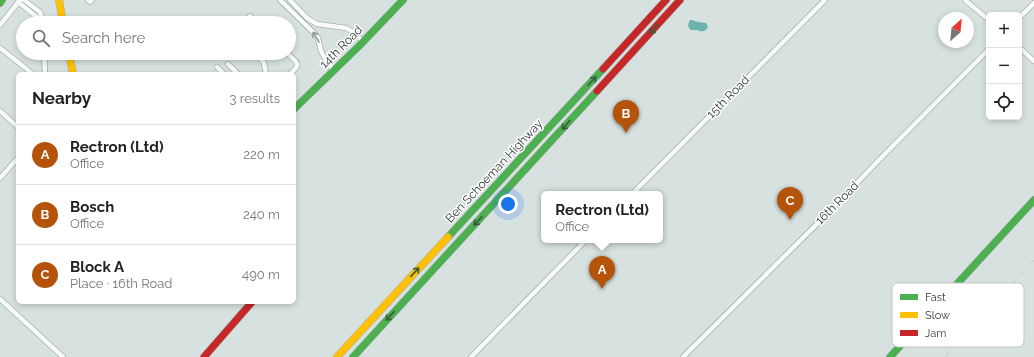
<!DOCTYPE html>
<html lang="en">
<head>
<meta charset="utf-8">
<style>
	body { margin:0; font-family:Raleway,sans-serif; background:#f6f6f6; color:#222 }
	.controls { position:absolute; right:12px; top:12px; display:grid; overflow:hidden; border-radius:6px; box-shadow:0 2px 6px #0003 }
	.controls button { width:36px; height:36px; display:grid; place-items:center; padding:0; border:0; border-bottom:1px solid #e0e0e0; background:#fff; color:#222; font:20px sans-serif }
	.compass { position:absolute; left:938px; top:12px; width:36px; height:36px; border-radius:50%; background:#fff; box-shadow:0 2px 6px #0003; rotate:27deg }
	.you { position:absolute; left:508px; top:204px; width:14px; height:14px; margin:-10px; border:3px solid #fff; border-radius:50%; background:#1a73e8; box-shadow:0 0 0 6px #1a73e833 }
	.badge { display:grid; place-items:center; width:26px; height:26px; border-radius:50%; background:#b45309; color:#fff; font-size:13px; font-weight:700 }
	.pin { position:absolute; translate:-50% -33px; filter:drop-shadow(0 1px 2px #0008) }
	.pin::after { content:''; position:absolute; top:21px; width:14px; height:12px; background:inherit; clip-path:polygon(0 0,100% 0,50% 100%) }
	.popup { position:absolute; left:541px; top:191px; width:122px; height:52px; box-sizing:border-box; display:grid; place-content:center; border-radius:6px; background:#fff; filter:drop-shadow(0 1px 3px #0005); font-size:13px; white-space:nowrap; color:#767676 }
	.popup b { font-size:15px; color:#222 }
	.popup::after { content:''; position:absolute; left:50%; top:100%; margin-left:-8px; border:8px solid transparent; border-top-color:#fff }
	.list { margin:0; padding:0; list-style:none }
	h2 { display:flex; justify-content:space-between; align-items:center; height:52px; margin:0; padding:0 16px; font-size:17px }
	h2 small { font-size:13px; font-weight:400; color:#767676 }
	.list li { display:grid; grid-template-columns:26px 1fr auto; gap:12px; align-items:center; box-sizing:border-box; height:60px; padding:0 16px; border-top:1px solid #e0e0e0 }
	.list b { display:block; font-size:15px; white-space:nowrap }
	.list p { margin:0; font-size:13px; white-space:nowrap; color:#767676 }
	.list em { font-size:13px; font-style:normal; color:#767676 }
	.icon { flex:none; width:22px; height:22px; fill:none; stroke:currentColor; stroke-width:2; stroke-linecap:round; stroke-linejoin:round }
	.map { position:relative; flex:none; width:1034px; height:357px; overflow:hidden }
	.search { position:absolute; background:#fff; box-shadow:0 2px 6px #0003; left:16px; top:16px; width:280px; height:44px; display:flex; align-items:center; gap:10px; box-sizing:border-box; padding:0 14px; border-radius:22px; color:#767676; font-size:15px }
	.panel { position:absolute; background:#fff; box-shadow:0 2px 6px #0003; left:16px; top:72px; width:280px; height:232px; border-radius:6px }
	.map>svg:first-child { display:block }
</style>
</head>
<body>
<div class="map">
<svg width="1034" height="357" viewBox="0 0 1034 357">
	<rect width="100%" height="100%" fill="#d7e2e0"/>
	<!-- water -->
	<path fill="#6cb3ac" d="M690,20H692L698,22L706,23L708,27C706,31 701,33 698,30H691C687,27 688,24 690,20Z"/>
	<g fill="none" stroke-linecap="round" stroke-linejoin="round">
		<!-- street casing -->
		<g stroke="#a7afae" stroke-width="6">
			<path id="street" d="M24,0L40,12L41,15L42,23
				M88,0L90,2L92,0
				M280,0L313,32L318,38L321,51L327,62L334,71
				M290,0L307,18L317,24L346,28L355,33L363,42
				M965,0L989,20
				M18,2L42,21
				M250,16L257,23
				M1019,18L1034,3
				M42,21H48L62,19
				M0,25L20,0
				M1019,47L1034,61
				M0,48L33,74
				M44,53L45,74
				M256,53L264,63L266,74
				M287,53C298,64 302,63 290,74
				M228,64L238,74
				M217,67L224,74
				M0,111L18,127
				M0,178L18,158
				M632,194L825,0
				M0,299L63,357
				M471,357L586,240
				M683,357L829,212L877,162L989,49"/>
		</g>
		<!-- fast casing -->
		<g stroke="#a7afae" stroke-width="8">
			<path id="fast" d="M0,3L2,0
				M294,109L359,46L403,0
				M448,237L603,69
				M353,357L597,91
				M890,357L1034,200"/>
		</g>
		<!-- slow casing -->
		<g stroke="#a7afae" stroke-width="8">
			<path id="slow" d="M59,0L63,23
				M69,53L73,74
				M337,357L448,237"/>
		</g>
		<!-- jam casing -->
		<g stroke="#a7afae" stroke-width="8">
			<path id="jam" d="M603,69L666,0
				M597,91L680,0
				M204,357L252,302"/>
		</g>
		<!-- street -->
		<use href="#street" stroke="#f9fbfa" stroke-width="4.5"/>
		<!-- fast -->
		<use href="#fast" stroke="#4caf50" stroke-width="7"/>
		<!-- slow -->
		<use href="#slow" stroke="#ffc107" stroke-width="7"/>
		<!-- jam -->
		<use href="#jam" stroke="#c62828" stroke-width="7"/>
		<!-- rail -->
		<path stroke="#c3c7c6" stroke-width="1" stroke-dasharray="7 7" stroke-linecap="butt" d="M945,357L1034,260"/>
	</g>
	<!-- one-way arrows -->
	<defs><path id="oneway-shaft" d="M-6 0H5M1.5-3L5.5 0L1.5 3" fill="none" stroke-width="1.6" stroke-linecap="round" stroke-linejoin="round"/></defs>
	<g stroke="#3a5c3f">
		<use href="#oneway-shaft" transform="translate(654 29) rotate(132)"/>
		<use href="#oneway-shaft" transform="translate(592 81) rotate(-48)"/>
		<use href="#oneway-shaft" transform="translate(566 125) rotate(132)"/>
		<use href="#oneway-shaft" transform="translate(478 221) rotate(133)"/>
		<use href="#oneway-shaft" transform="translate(415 272) rotate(-47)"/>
		<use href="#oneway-shaft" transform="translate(390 316) rotate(133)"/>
	</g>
	<use stroke="#969a99" href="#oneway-shaft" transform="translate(316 37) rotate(-121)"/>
	<g text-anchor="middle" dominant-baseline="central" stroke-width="3" stroke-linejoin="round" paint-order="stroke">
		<!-- street labels -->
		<g font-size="12" fill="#323938" stroke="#fff">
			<text transform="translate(341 47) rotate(-45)">14th Road</text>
			<text transform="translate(728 97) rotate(-45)">15th Road</text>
			<text transform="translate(494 171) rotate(-47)">Ben Schoeman Highway</text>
			<text transform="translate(837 203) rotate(-45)">16th Road</text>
		</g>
	</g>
	<!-- legend -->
	<rect x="892" y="283" width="132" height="64" rx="6" fill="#fff" stroke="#c2c4c3" stroke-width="1"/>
	<rect x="900" y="294" width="18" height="6" fill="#4caf50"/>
	<rect x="900" y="312" width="18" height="6" fill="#ffc107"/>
	<rect x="900" y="330" width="18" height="6" fill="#c62828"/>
	<g font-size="11" fill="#323938">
		<text x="925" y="301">Fast</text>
		<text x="925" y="319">Slow</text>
		<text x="925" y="337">Jam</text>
	</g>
</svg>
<div class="controls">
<button>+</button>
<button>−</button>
<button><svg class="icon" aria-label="locate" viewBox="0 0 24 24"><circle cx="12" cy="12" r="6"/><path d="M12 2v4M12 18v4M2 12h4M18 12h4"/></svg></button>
</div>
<svg class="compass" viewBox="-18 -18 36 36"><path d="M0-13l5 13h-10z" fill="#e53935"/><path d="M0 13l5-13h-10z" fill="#767676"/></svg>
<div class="you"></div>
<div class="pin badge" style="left:602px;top:289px">A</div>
<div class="popup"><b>Rectron (Ltd)</b>Office</div>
<div class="pin badge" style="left:626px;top:133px">B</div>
<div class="pin badge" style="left:790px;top:220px">C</div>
<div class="search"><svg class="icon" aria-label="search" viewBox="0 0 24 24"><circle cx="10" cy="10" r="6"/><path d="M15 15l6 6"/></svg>Search here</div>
<section class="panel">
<h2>Nearby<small>3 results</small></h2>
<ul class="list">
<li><span class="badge">A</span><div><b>Rectron (Ltd)</b><p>Office</p></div><em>220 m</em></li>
<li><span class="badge">B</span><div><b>Bosch</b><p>Office</p></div><em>240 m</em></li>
<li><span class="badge">C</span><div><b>Block A</b><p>Place · 16th Road</p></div><em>490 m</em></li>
</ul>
</section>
</div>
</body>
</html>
